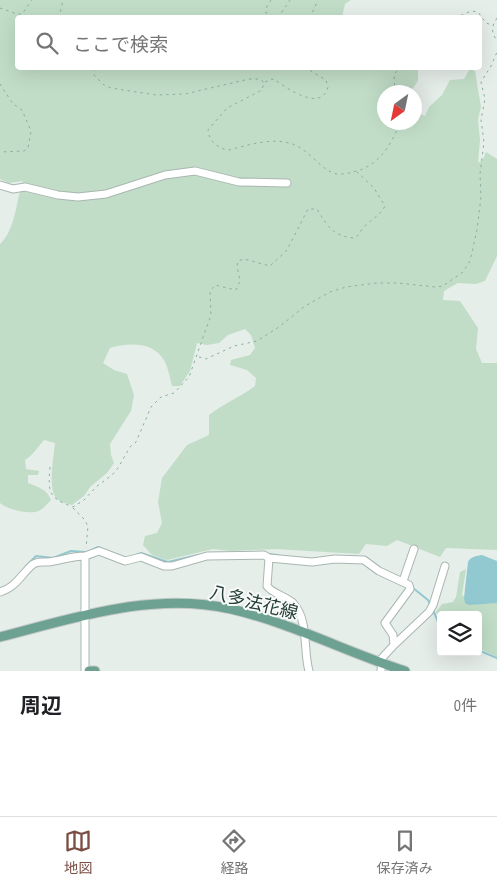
<!DOCTYPE html>
<html lang="ja">
<head>
<meta charset="utf-8">
<style>
	body { margin:0; font-family:"PT Sans Narrow","Noto Sans JP",sans-serif; background:#f6f6f6; color:#202124 }
	.controls { position:absolute; right:15px; bottom:15px; display:grid; overflow:hidden; border-radius:5px; box-shadow:0 5px 20px #0002 }
	.controls button { width:45px; height:45px; display:grid; place-items:center; padding:0; border:0; border-bottom:1px solid #e0e0e0; background:#fff; color:#202124; font:25px sans-serif }
	.compass { position:absolute; left:377px; top:85px; width:45px; height:45px; border-radius:50%; background:#fff; box-shadow:0 5px 20px #0002; rotate:213deg }
	.list { margin:0; padding:0; list-style:none }
	h2 { display:flex; justify-content:space-between; align-items:center; height:65px; margin:0; padding:0 20px; font-size:21px }
	h2 small { font-size:16px; font-weight:400; color:#757577 }
	.icon { flex:none; width:28px; height:28px; fill:none; stroke:currentColor; stroke-width:2; stroke-linecap:round; stroke-linejoin:round }
	.map { position:relative; flex:none; width:497px; height:671px; overflow:hidden }
	.search { position:absolute; background:#fff; box-shadow:0 5px 20px #0002; left:15px; right:15px; top:15px; height:55px; display:flex; align-items:center; gap:12px; box-sizing:border-box; padding:0 18px; border-radius:5px; color:#757577; font-size:19px }
	.sheet { height:145px; background:#fff }
	nav { display:flex; justify-content:space-around; align-items:center; box-sizing:border-box; height:70px; border-top:1px solid #e0e0e0; background:#fff; font-size:14px; color:#757577 }
	nav a { display:grid; justify-items:center; gap:2px }
	nav .on { color:#7b4d43 }
	.map>svg:first-child { display:block }
</style>
</head>
<body>
<div class="map">
<svg width="497" height="671" viewBox="0 0 497 671">
	<rect width="100%" height="100%" fill="#e6eeea"/>
	<!-- green -->
	<path fill="#c1ddc7" d="M0,0H351L345,4L342,17L18,18V68H418V81L410,92H384V122H414L415,112L425,116L429,107L442,95L450,80L464,79L470,69L475,71L481,107L478,119L480,140L478,163L483,159L486,152L497,159V256L485,281L476,284L458,283L444,291L443,300L460,301L478,328L476,349L482,363H497V550L446,548L440,557L397,540L387,546L366,544L359,554L275,549L231,551L213,549L167,560L152,555L143,545L145,536L157,533L162,523L158,502L162,478L187,445L209,435V415C223,404 240,397 255,386L256,378L247,370L230,365L231,360L250,355L255,348L251,335L245,329L228,335L219,343L207,345L197,343L190,371L180,386H172C170,378 168,367 164,360C152,341 128,343 110,348L103,363L114,370L127,374L134,395L131,411L110,444L111,455L114,463L107,473L90,487L84,496L72,505C67,504 60,502 57,499C47,489 54,456 55,443L44,440C36,449 35,453 25,460L26,469L39,471L38,475H28V483C38,487 47,489 51,500C47,504 42,511 35,512C25,513 8,510 0,503V244C16,229 16,200 23,181L9,183L0,179Z
		M466,569L462,595L471,601L497,600V657L478,648V615H441V623L436,612L442,604L453,602L456,597L460,572Z"/>
	<!-- water -->
	<path fill="#92c8cf" d="M482,555L497,561V603L469,605L465,603L464,598L468,562C471,556 477,556 482,555Z"/>
	<g fill="none" stroke-linecap="round" stroke-linejoin="round">
		<!-- stream -->
		<path stroke="#92c8cf" stroke-width="2" d="M92,550L98,547L101,548
			M208,553H221
			M268,554L278,555
			M136,555L141,553L168,562L198,555
			M337,556H355
			M26,566L36,556L53,558L71,551L85,552
			M413,588L428,600L431,606
			M433,610L441,629
			M478,650L497,658"/>
		<!-- minor casing -->
		<g stroke="#a9b6b1" stroke-width="9">
			<path id="minor" d="M0,185L13,189L25,187L58,195L78,197L106,194L165,175L195,171L239,182L287,183
				M269,558L312,562L335,559L364,560L379,571L409,585L410,589L385,623L393,635L394,645L382,658L381,671
				M403,581L414,549
				M0,592C15,588 21,575 32,565C39,559 46,564 54,561C65,559 74,556 85,556
				M394,645L429,612L433,605L445,566
				M85,671V556L99,551L125,561L141,557L164,566H172L207,556L264,555L269,558L267,586C273,594 285,596 293,603C309,620 303,650 309,671"/>
		</g>
		<!-- major casing -->
		<g stroke="#c2c9c7" stroke-width="11">
			<path id="major" d="M0,637C74,618 153,591 231,609C291,623 346,652 405,671
				M89,671H95"/>
		</g>
		<!-- path -->
		<path stroke="#88b0a2" stroke-width="1" stroke-dasharray="2.5 4" stroke-linecap="butt" d="M271,0L267,6L266,13L274,17L280,15L290,0
			M0,8L17,14H22L32,0
			M59,18L63,0
			M310,18L318,0
			M455,18L471,11L478,12L486,23L492,25
			M497,18C491,27 491,31 497,41
			M94,68V75L104,85L111,88L156,95L185,94L249,79H259L264,82L262,90L227,108L208,130C209,141 218,149 229,150C248,145 270,138 289,143C307,147 317,166 333,173C339,175 346,174 352,172C377,168 392,145 400,122
			M265,82L272,79L275,80C287,88 321,113 328,87L326,80L312,72L308,68
			M0,84L13,104L22,110L31,131L28,148L24,151L0,152
			M395,92L394,74L400,68
			M199,357L206,359L234,346L257,341L279,327L305,306L330,292L346,287L376,283H398L435,287L443,286L463,272L470,261L477,230L481,197L480,174L484,142L481,120L485,99L481,82L491,66L497,52
			M50,467C48,492 48,498 73,507L84,500L96,487L112,475L118,468L130,447L136,442L151,407L161,397L174,393L189,377L211,315L210,292L215,285L236,290L240,281L237,266L238,261L244,259L270,266L287,250L308,209H317C327,226 334,237 355,238C359,235 360,232 363,228C370,220 380,216 385,206L374,188L357,172
			M73,508L84,519L88,526L86,548"/>
		<!-- minor -->
		<use href="#minor" stroke="#fff" stroke-width="7"/>
		<!-- major -->
		<use href="#major" stroke="#6da192" stroke-width="9"/>
	</g>
	<g text-anchor="middle" dominant-baseline="central" stroke-width="4" stroke-linejoin="round" paint-order="stroke">
		<!-- street labels -->
		<g font-size="18" fill="#263f38" stroke="#f7faf8">
			<text transform="translate(254 602) rotate(14)">八多法花線</text>
		</g>
	</g>
</svg>
<div class="controls">
<button><svg class="icon" aria-label="layers" viewBox="0 0 24 24"><path d="M12 4l9 5-9 5-9-5zM3 14l9 5 9-5"/></svg></button>
</div>
<svg class="compass" viewBox="-18 -18 36 36"><path d="M0-13l5 13h-10z" fill="#e53935"/><path d="M0 13l5-13h-10z" fill="#757577"/></svg>
<div class="search"><svg class="icon" aria-label="search" viewBox="0 0 24 24"><circle cx="10" cy="10" r="6"/><path d="M15 15l6 6"/></svg>ここで検索</div>
</div>
<section class="sheet">
<h2>周辺<small>0件</small></h2>
<ul class="list">
</ul>
</section>
<nav>
<a class="on"><svg class="icon" aria-label="map" viewBox="0 0 24 24"><path d="M3 6l6-2 6 2 6-2v14l-6 2-6-2-6 2zM9 4v14M15 6v14"/></svg>地図</a>
<a><svg class="icon" aria-label="directions" viewBox="0 0 24 24"><path d="M12 3l9 9-9 9-9-9zM9 14v-3h6M13 9l2 2-2 2"/></svg>経路</a>
<a><svg class="icon" aria-label="saved" viewBox="0 0 24 24"><path d="M7 4h10v16l-5-4-5 4z"/></svg>保存済み</a>
</nav>
</body>
</html>
